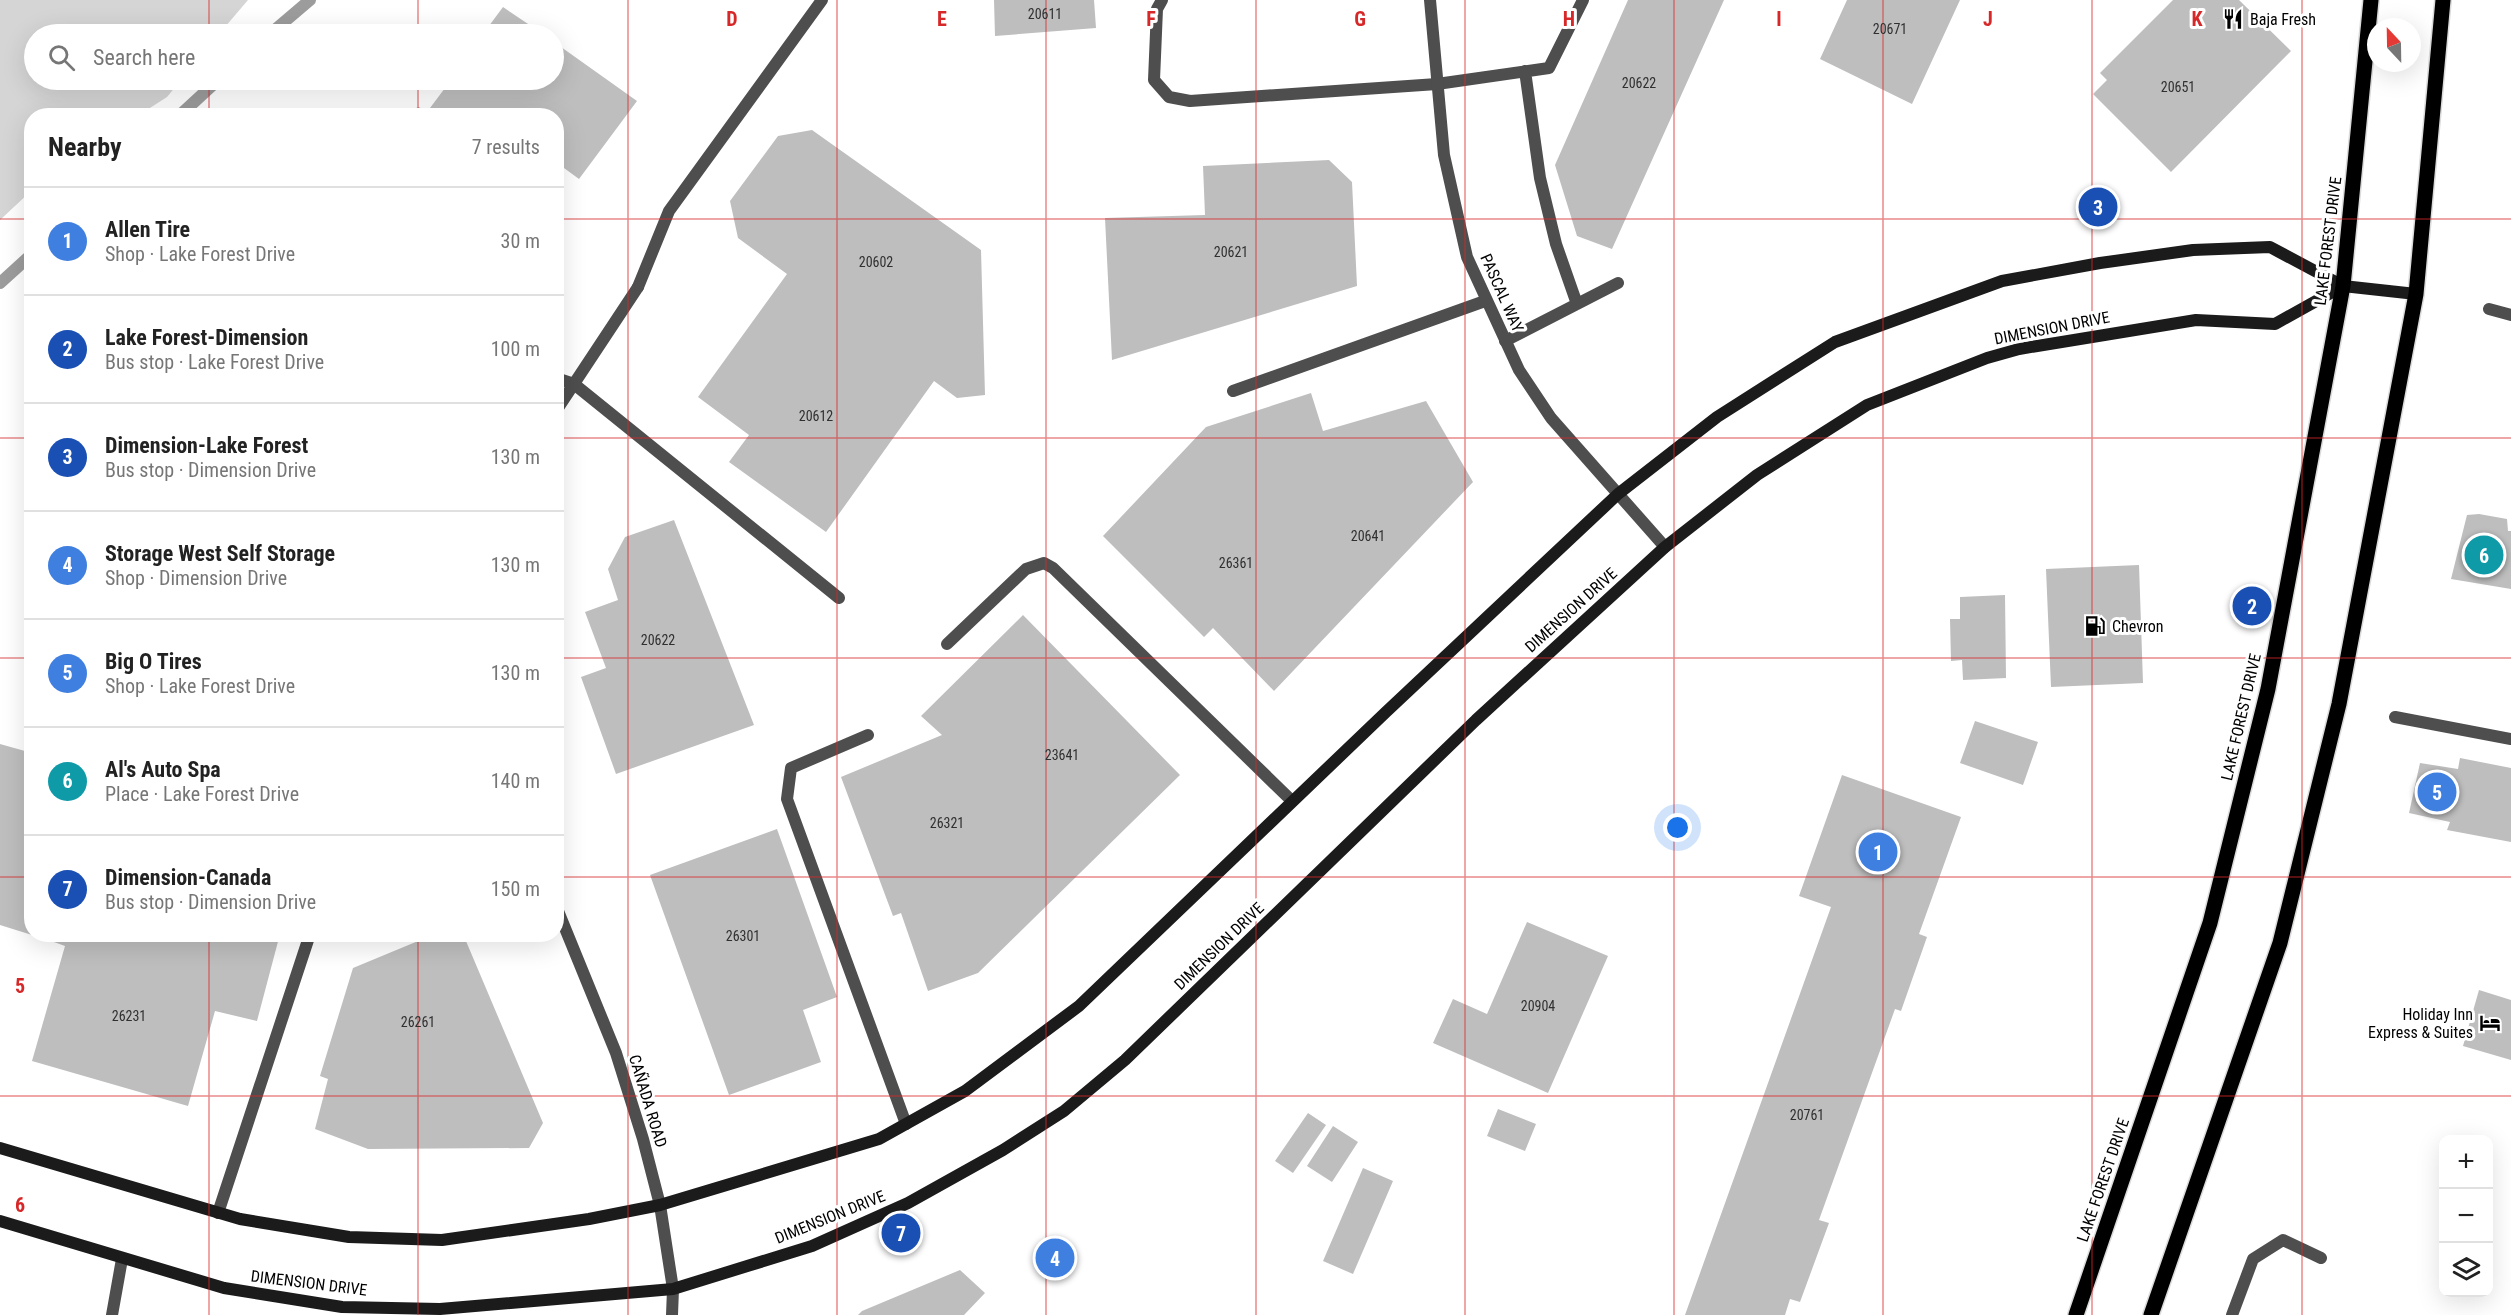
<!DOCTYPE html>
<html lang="en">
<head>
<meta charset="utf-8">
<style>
	body { margin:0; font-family:"Roboto Condensed",sans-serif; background:#f2f2f2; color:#222 }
	.controls { position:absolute; right:18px; bottom:18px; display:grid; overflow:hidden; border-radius:12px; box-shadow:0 6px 24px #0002 }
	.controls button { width:54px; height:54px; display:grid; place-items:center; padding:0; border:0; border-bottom:2px solid #e0e0e0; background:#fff; color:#222; font:30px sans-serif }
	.compass { position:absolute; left:2367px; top:18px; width:54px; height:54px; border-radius:50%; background:#fff; box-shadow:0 6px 24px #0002; rotate:338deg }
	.you { position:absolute; left:1678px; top:828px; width:21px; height:21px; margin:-15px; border:4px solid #fff; border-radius:50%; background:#1a73e8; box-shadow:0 0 0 9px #1a73e833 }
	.badge { display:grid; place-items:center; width:39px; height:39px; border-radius:50%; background:#000; color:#fff; font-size:20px; font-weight:700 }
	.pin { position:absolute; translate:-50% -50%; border:3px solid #fff; box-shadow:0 2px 6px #0006 }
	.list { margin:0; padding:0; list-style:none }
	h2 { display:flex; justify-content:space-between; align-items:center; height:78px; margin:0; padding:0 24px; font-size:26px }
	h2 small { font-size:20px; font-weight:400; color:#767676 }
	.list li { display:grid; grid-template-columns:39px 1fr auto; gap:18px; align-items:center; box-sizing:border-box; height:108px; padding:0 24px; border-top:2px solid #e0e0e0 }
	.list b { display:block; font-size:22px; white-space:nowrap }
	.list p { margin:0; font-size:20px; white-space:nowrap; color:#767676 }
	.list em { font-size:20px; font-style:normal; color:#767676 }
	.icon { flex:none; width:33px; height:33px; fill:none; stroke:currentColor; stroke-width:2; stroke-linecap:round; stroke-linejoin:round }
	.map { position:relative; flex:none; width:2511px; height:1315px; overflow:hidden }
	.search { position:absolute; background:#fff; box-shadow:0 6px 24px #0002; left:24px; top:24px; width:540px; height:66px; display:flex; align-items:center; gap:15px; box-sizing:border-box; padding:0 21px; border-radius:33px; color:#767676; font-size:22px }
	.panel { position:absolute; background:#fff; box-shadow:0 6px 24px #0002; left:24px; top:108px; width:540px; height:834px; border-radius:24px }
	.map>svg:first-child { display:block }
</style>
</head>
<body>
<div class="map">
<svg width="2511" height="1315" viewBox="0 0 2511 1315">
	<rect width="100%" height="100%" fill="#fff"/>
	<!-- green -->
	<path fill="#d5d5d5" d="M0,0H248L219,34H34V80H181L167,97L139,115L32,116L31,191L0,220Z"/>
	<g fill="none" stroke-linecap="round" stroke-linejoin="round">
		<!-- stream -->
		<path stroke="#9c9c9c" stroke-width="12" d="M270,34L310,0
			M179,116L218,80
			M0,283L32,254"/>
	</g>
	<!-- building -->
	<path fill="#bebebe" d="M994,0H1094L1096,28L995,36Z
		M1628,0H1724L1612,249L1577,236L1555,165Z
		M1847,0H1960L1912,104L1820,59Z
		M2173,0H2239L2291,51L2171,172L2093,94L2107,80L2100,73Z
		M503,7L543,34H483Z
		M554,42L637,101L579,179L564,168L556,179V116H392L419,107L427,112L451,80H554Z
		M812,130L981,250L985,395L957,398L934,381L826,532L729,462L749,435L698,397L787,274L738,238L730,201L778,136Z
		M1329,160L1352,182L1357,286L1112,360L1105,218L1205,215L1203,166Z
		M1311,393L1323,431L1426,401L1473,482L1274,691L1213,628L1204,637L1103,536L1206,427Z
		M2479,514L2507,519L2508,531H2511V589L2451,579L2467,515Z
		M674,520L754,725L616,774L581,677L606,668L585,612L618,600L608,569L625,537Z
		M2139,565L2143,683L2051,687L2046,569Z
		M2005,595L2006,678L1963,680L1962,660L1951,661L1950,619H1960V597Z
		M1023,615L1180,775L978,973L928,991L901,913L893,916L841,777L942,735L921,716Z
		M1975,721L2038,742L2023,785L1960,763Z
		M0,744L32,753V935L0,925Z
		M2460,758L2511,768V842L2447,830L2450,822L2409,813L2420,763L2458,769Z
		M1842,775L1961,817L1919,934L1927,937L1901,1011L1895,1009L1819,1220L1829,1223L1800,1302L1790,1299L1785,1315H1685L1831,907L1799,896Z
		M777,829L837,997L803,1010L821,1062L729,1095L650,875Z
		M1527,922L1608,956L1548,1093L1433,1043L1453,999L1487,1014Z
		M32,934H280L257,1021L215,1011L188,1106L32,1061L65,946Z
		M435,934H463L543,1123L529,1148L368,1149L315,1129L328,1079L320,1076L353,968Z
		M2479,990L2511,1000V1060L2463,1046Z
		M1498,1109L1536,1124L1525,1151L1487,1136Z
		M1308,1113L1326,1125L1293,1173L1275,1161Z
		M1333,1126L1358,1142L1332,1182L1307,1166Z
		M1363,1168L1393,1181L1353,1274L1323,1261Z
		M960,1270L985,1293L964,1315H858L862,1311Z"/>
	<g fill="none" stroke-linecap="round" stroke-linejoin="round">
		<!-- primary casing -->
		<g stroke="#dbdbdb" stroke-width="18">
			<path id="primary" d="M2076,1315L2210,923L2268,689L2343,286L2371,0
				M2151,1315L2280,943L2339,704L2416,294L2443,0"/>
		</g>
		<!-- service -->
		<path stroke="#4e4e4e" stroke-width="12" d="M1162,0L1157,9L1154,80L1169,97L1190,101L1437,84L1549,68L1583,0
			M1525,71L1540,178L1556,244L1577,304
			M638,287L669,211L822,0
			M2489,309L2511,315
			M1505,341L1618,283
			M556,378L574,384L839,598
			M1233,391L1485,301
			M947,644L1026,569L1044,563L1053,568L1292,801
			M2395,717L2511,739
			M868,735L791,768L787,799L906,1124
			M218,1213L310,934
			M112,1315L122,1259
			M2232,1315L2253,1259L2283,1240L2321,1258"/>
		<!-- minor -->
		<path stroke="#4e4e4e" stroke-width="12" d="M1430,0L1444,155L1467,257L1519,370L1551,418L1665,547
			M556,411L638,287
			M556,906L616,1053L643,1139L660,1205"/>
		<!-- tertiary -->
		<path stroke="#4e4e4e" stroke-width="12" d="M660,1205L673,1289L672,1315"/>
		<!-- secondary -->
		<path stroke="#1b1b1b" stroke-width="12" d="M0,1148L240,1219L349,1237L442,1240L589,1219L660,1205L879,1139L965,1091L1079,1006L1386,712L1618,494L1717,417L1835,342L2002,281L2100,263L2193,250L2270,247L2343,286L2416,294
			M0,1221L224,1288L342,1307L440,1309L673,1289L812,1246L908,1203L1003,1150L1064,1111L1125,1060L1476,720L1665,547L1757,475L1867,405L1987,358L2019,349L2196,320L2275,324L2343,286"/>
		<!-- primary -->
		<use href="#primary" stroke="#000" stroke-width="15"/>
	</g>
	<!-- grid -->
	<path fill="none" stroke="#d62828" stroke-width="1.5" stroke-opacity="0.55" d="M209,0V34M418,0V34M628,0V1315M837,0V1315M1046,0V1315M1256,0V1315M1465,0V1315M1674,0V1315M1883,0V1315M2092,0V1315M2302,0V1315M209,80V116M418,80V116M0,219H32M556,219H2511M0,438H32M556,438H2511M0,658H32M556,658H2511M0,877H32M556,877H2511M209,934V1315M418,934V1315M0,1096H2511"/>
	<!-- icons -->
	<defs>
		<g id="restaurant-bare" transform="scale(1.62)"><path d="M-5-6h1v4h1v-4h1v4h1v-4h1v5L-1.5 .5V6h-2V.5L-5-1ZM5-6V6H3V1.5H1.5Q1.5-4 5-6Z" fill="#000" stroke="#fff" stroke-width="2.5" paint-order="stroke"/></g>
		<g id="fuel-bare" transform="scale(1.62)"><path d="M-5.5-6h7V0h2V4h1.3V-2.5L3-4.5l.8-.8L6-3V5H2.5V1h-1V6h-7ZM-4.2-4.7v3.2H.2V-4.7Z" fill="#000" stroke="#fff" stroke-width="2.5" paint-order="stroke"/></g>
		<g id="hotel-bare" transform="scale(1.62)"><path d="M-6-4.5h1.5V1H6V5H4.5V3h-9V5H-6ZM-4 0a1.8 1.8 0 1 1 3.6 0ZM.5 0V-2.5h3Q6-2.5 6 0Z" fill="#000" stroke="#fff" stroke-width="2.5" paint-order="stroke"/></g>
	</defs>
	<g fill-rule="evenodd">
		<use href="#restaurant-bare" x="2233" y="19"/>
		<use href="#fuel-bare" x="2095" y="626"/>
		<use href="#hotel-bare" x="2490" y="1023"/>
	</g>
	<g text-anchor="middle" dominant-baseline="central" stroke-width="6" stroke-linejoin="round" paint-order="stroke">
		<!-- number labels -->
		<g font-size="14" fill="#303030">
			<text x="1045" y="14">20611</text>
			<text x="1890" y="29">20671</text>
			<text x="1639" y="83">20622</text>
			<text x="2178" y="87">20651</text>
			<text x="1231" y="252">20621</text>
			<text x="876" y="262">20602</text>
			<text x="816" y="416">20612</text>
			<text x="1368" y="536">20641</text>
			<text x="1236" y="563">26361</text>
			<text x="658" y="640">20622</text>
			<text x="1062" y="755">23641</text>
			<text x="947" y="823">26321</text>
			<text x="743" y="936">26301</text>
			<text x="1538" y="1006">20904</text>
			<text x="129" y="1016">26231</text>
			<text x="418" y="1022">26261</text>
			<text x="1807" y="1115">20761</text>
		</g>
		<!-- poi labels -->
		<g font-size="16" fill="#000" stroke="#fff" text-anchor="start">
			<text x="2250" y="19">Baja Fresh</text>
			<text x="2112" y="626">Chevron</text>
			<text x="2473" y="1014" text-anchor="end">Holiday Inn<tspan x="2473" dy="18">Express &amp; Suites</tspan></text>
		</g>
		<!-- street labels -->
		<g font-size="16" fill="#000" stroke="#fff">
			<text transform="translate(2328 241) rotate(-83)">LAKE FOREST DRIVE</text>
			<text transform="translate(1502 293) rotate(66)">PASCAL WAY</text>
			<text transform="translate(2052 328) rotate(-11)">DIMENSION DRIVE</text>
			<text transform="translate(1571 610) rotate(-42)">DIMENSION DRIVE</text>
			<text transform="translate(2241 717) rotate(-77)">LAKE FOREST DRIVE</text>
			<text transform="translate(1219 946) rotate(-44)">DIMENSION DRIVE</text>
			<text transform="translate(648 1101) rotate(73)">CAÑADA ROAD</text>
			<text transform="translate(2103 1180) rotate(-71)">LAKE FOREST DRIVE</text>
			<text transform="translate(830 1217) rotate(-22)">DIMENSION DRIVE</text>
			<text transform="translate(309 1283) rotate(7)">DIMENSION DRIVE</text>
		</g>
	</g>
	<g font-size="20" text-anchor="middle" font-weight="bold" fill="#d62828" stroke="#fff" stroke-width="6" stroke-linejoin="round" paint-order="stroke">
		<text x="732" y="26">D</text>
		<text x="942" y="26">E</text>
		<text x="1151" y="26">F</text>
		<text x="1360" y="26">G</text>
		<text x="1569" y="26">H</text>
		<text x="1779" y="26">I</text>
		<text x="1988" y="26">J</text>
		<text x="2197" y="26">K</text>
		<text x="20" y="993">5</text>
		<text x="20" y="1212">6</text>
	</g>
</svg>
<div class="controls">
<button>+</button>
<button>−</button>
<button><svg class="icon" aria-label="layers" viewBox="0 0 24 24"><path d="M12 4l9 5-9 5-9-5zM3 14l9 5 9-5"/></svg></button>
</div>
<svg class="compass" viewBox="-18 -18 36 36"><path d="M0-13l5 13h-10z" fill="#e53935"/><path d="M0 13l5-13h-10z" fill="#767676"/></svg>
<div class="you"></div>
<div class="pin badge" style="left:1878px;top:852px;background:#3f7fe0">1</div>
<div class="pin badge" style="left:2252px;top:606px;background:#1a4fb4">2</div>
<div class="pin badge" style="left:2098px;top:207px;background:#1a4fb4">3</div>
<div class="pin badge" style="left:1055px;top:1258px;background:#3f7fe0">4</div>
<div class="pin badge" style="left:2437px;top:792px;background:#3f7fe0">5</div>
<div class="pin badge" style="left:2484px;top:555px;background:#0f9aa8">6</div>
<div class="pin badge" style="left:901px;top:1233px;background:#1a4fb4">7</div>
<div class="search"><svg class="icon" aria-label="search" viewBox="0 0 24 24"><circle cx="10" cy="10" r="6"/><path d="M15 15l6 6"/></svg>Search here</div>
<section class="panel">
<h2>Nearby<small>7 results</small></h2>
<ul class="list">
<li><span class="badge" style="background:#3f7fe0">1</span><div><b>Allen Tire</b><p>Shop · Lake Forest Drive</p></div><em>30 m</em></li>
<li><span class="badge" style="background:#1a4fb4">2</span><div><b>Lake Forest-Dimension</b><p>Bus stop · Lake Forest Drive</p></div><em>100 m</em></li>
<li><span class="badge" style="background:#1a4fb4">3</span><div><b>Dimension-Lake Forest</b><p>Bus stop · Dimension Drive</p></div><em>130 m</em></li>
<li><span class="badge" style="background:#3f7fe0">4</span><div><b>Storage West Self Storage</b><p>Shop · Dimension Drive</p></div><em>130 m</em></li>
<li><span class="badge" style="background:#3f7fe0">5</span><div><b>Big O Tires</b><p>Shop · Lake Forest Drive</p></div><em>130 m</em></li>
<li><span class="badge" style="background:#0f9aa8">6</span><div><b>Al's Auto Spa</b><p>Place · Lake Forest Drive</p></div><em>140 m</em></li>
<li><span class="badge" style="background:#1a4fb4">7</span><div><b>Dimension-Canada</b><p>Bus stop · Dimension Drive</p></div><em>150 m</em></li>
</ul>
</section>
</div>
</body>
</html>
